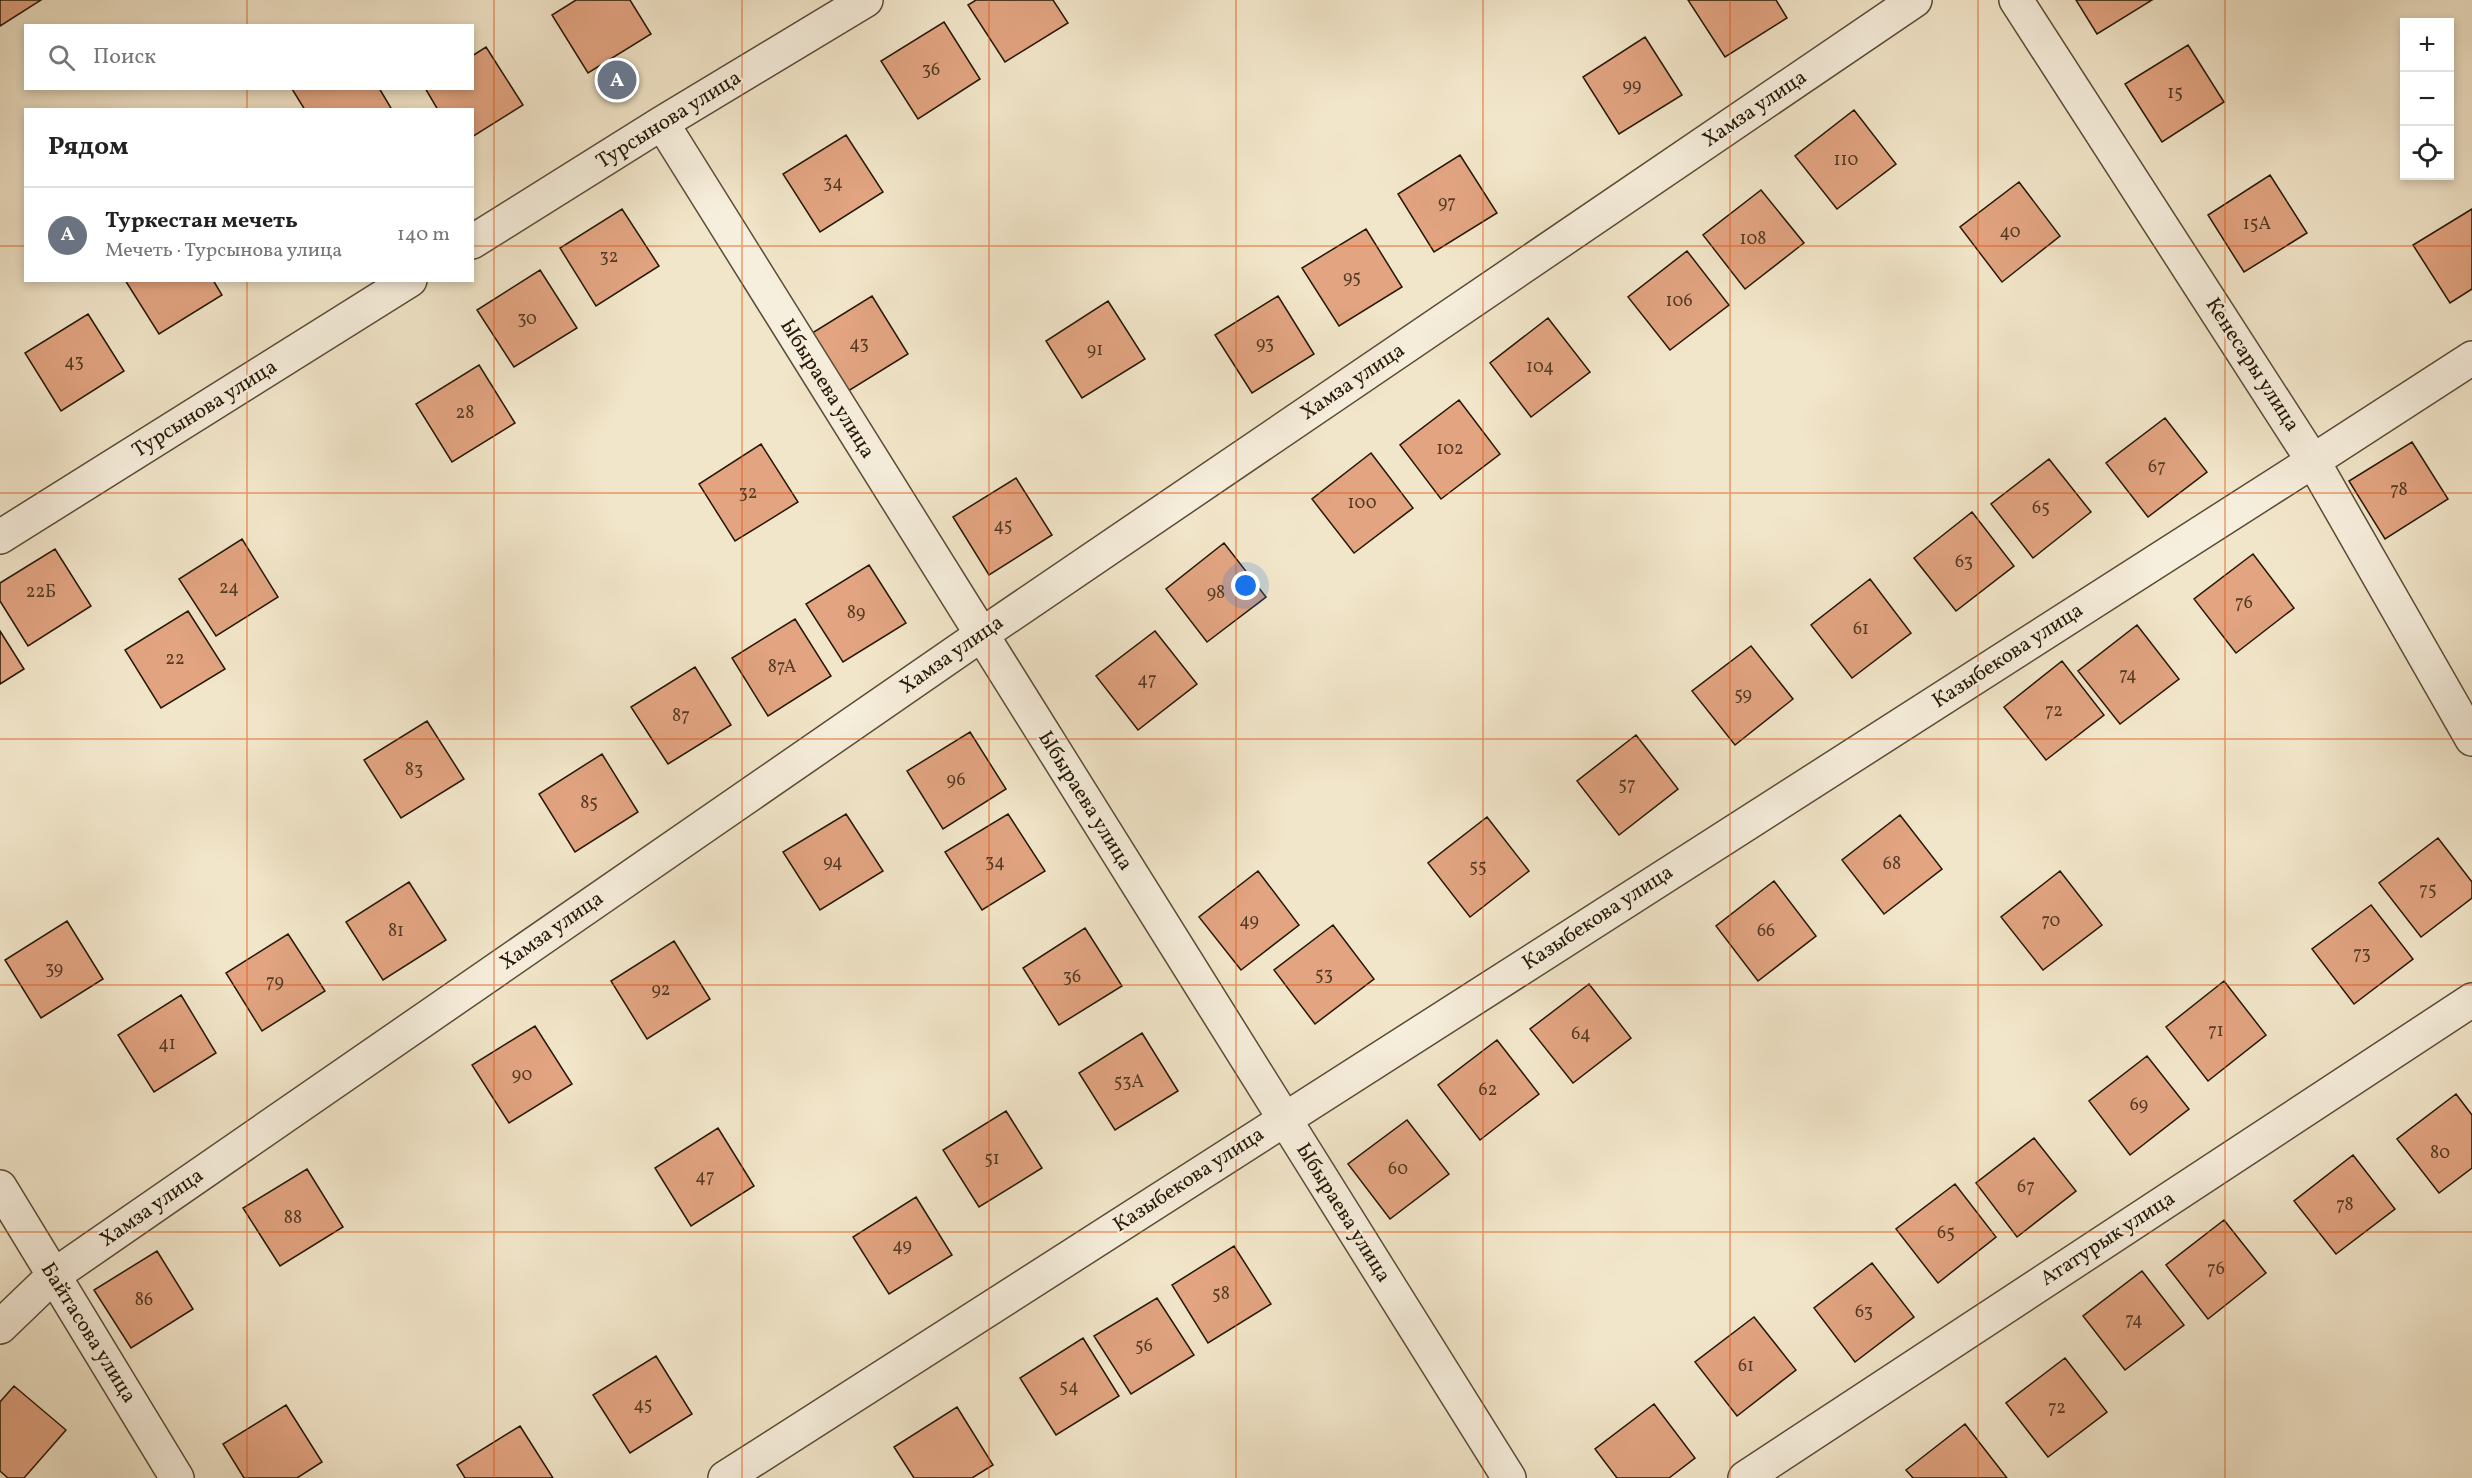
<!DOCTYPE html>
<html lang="ru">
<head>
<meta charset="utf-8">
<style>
	body { margin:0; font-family:Vollkorn,serif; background:#f6f6f6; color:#222 }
	.controls { position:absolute; right:18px; top:18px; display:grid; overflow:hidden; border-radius:0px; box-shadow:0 3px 9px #0003 }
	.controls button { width:54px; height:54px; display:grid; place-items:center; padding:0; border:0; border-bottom:2px solid #e0e0e0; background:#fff; color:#222; font:30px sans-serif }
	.you { position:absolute; left:1246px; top:586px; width:21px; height:21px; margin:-15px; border:4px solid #fff; border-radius:50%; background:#1a73e8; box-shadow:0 0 0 9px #1a73e833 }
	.badge { display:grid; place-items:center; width:39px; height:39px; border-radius:50%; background:#8f2418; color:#fff; font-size:20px; font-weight:700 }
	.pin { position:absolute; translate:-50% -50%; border:3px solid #fff; box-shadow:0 2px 6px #0006 }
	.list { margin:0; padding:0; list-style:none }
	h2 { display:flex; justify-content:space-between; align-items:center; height:78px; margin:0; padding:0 24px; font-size:26px }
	h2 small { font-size:20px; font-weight:400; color:#767676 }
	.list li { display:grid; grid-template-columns:39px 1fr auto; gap:18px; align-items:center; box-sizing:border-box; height:96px; padding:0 24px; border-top:2px solid #e0e0e0 }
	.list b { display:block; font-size:22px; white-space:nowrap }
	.list p { margin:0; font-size:20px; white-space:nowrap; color:#767676 }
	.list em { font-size:20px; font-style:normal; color:#767676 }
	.icon { flex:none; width:33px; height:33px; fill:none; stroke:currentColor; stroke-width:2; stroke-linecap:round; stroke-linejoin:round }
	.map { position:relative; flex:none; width:2472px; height:1478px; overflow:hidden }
	.search { position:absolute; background:#fff; box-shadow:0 3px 9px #0003; left:24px; top:24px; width:450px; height:66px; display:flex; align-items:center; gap:15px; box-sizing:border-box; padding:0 21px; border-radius:0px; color:#767676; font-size:22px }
	.panel { position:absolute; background:#fff; box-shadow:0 3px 9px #0003; left:24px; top:108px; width:450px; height:174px; border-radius:0px }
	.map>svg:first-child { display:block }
</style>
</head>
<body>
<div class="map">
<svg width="2472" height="1478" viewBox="0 0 2472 1478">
	<rect width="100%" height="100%" fill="#f2e6ca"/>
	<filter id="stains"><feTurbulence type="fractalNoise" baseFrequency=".00333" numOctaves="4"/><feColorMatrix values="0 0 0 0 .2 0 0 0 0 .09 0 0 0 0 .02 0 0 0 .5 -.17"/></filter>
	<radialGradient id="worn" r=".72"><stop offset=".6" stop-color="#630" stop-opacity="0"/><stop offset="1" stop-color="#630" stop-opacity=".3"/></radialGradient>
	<!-- building -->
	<path fill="#e2a481" stroke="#261805" stroke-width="1.5" d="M0,0H41L0,26Z
		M576,0H630L651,34L588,73L552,15Z
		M976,0H1053L1068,23L1005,62L968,5Z
		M1688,0H1776L1787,18L1725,57Z
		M2076,0H2152L2097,34Z
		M944,22L980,79L918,119L881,61Z
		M1645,37L1682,95L1619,134L1583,77Z
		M2188,45L2224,102L2162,142L2125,84Z
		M486,47L523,105L472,137V110H438L425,88H472V56Z
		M379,88L391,108L388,110H305L292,89Z
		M1854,110L1896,164L1837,209L1795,156Z
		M846,135L883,192L820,232L783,174Z
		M1460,155L1497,213L1434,252L1398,194Z
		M2270,175L2307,233L2244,272L2208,215Z
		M2019,182L2060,236L2002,282L1960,227Z
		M1761,190L1804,243L1745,289L1703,235Z
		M622,209L659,266L596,306L560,248Z
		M2472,209V289L2450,303L2413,245Z
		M1366,229L1402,287L1339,326L1302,268Z
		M1687,251L1729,305L1670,350L1628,297Z
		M540,270L577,328L514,367L477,310Z
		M125,280H213L222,295L159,334Z
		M872,296L908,354L845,393L809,335Z
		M1278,296L1314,354L1252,393L1215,335Z
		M1108,301L1145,359L1082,398L1046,341Z
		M88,314L124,371L61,411L25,353Z
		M1548,318L1590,372L1531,417L1490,363Z
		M479,365L515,423L452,462L416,404Z
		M1459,400L1500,454L1441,499L1400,445Z
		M2165,418L2207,472L2148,517L2106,463Z
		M2412,442L2448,499L2385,539L2349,481Z
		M761,444L798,502L735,541L699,484Z
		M1371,453L1413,508L1354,553L1312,499Z
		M2049,459L2091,512L2033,558L1991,504Z
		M1016,478L1052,535L989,575L953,517Z
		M1972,512L2014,566L1956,611L1914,558Z
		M242,539L278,597L216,636L179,579Z
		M1224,543L1266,597L1207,642L1166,589Z
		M55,549L91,606L28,646L0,601V583Z
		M2253,554L2294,608L2236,653L2194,599Z
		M869,565L906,623L843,662L806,604Z
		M1870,579L1911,633L1852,678L1811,625Z
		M188,611L225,669L161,708L125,650Z
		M795,619L831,676L768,716L732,658Z
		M2137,625L2179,679L2120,724L2078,671Z
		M0,631L24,669L0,684Z
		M1155,631L1197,684L1138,730L1096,676Z
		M1751,646L1793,699L1735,745L1692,691Z
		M2062,661L2104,715L2046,760L2004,707Z
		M695,667L731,725L668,764L631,707Z
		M427,721L464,779L401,818L364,760Z
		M970,732L1006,789L943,829L907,771Z
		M1636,735L1678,789L1619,835L1577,781Z
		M602,754L638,812L575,852L539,794Z
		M846,814L883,871L820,910L783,852Z
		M1008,814L1045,871L982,910L945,852Z
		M1900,815L1942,869L1884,914L1842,860Z
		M1487,817L1529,871L1470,917L1428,863Z
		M2438,838L2472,882V898L2421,937L2379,883Z
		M1258,871L1299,925L1241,970L1199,917Z
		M2060,871L2102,925L2043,970L2001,917Z
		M1774,881L1816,936L1758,981L1716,926Z
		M409,882L446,940L383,980L346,922Z
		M2371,905L2413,959L2354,1004L2312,949Z
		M67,921L103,979L41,1018L5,960Z
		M1333,925L1374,979L1315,1024L1274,970Z
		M1085,928L1122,986L1059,1025L1023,968Z
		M288,934L325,991L262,1031L226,973Z
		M674,941L710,999L647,1039L611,981Z
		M2224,981L2266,1035L2208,1081L2166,1027Z
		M1589,984L1631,1038L1573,1083L1530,1029Z
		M181,995L216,1053L154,1092L118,1035Z
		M535,1026L572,1084L509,1123L472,1065Z
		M1142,1033L1178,1091L1115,1130L1079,1073Z
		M1497,1040L1539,1094L1480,1140L1438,1085Z
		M2147,1056L2189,1109L2130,1155L2089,1101Z
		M2456,1094L2472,1115V1168L2439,1193L2397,1139Z
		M1006,1111L1042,1168L979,1207L943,1150Z
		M1407,1120L1449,1174L1390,1219L1348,1164Z
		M718,1128L754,1186L691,1226L655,1168Z
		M2034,1138L2076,1191L2017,1237L1976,1183Z
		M2353,1155L2395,1209L2336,1254L2294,1201Z
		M307,1169L343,1227L280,1266L243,1208Z
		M1955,1184L1996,1237L1938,1283L1896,1229Z
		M916,1197L952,1255L889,1294L853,1237Z
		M2224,1220L2266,1273L2208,1319L2166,1265Z
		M1234,1246L1271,1304L1208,1343L1172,1285Z
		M157,1251L193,1309L131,1348L94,1290Z
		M1872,1263L1914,1317L1855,1362L1814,1308Z
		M2142,1271L2184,1325L2125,1370L2083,1316Z
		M1157,1298L1194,1355L1131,1394L1094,1336Z
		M1754,1317L1796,1370L1737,1416L1695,1362Z
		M1083,1338L1119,1396L1056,1435L1020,1378Z
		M656,1356L692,1414L630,1453L593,1395Z
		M2065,1358L2107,1412L2048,1457L2006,1403Z
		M14,1386L66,1430L24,1478H8L0,1471V1402Z
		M1654,1404L1695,1458L1669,1478H1617L1595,1449Z
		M286,1405L322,1462L297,1478H244L223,1444Z
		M957,1407L993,1465L972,1478H914L894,1447Z
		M1965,1424L2007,1478H1913L1906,1470Z
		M520,1426L553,1478H465L457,1465Z"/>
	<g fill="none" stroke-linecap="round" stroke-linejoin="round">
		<!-- minor casing -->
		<g stroke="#594c36" stroke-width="36">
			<path id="minor" d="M2016,0L2313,461L2472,739
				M662,123L1509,1478
				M472,242L662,123L866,0
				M0,537L410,280
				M0,1187L177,1478
				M0,1327L53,1276L981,635L1915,0
				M725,1478L2313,461L2472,358
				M1745,1478L2472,1000"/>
		</g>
		<!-- minor -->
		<use href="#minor" stroke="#f7efdd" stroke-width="33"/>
	</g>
	<!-- grid -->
	<path fill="none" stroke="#de560c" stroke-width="1.5" stroke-opacity="0.55" d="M247,0V26M494,0V1478M742,0V1478M989,0V1478M1236,0V1478M1483,0V1478M1730,0V1478M1978,0V1478M2225,0V1478M247,88V110M0,246H26M472,246H2472M247,280V1478M0,493H2472M0,739H2472M0,985H2472M0,1232H2472"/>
	<g text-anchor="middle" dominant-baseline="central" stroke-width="4.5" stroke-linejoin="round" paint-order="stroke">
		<!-- number labels -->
		<g font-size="18" fill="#553b24">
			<text x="931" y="70">36</text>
			<text x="1632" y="86">99</text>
			<text x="2175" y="93">15</text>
			<text x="1846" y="160">110</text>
			<text x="833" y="183">34</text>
			<text x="1447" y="203">97</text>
			<text x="2257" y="224">15А</text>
			<text x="2010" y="232">40</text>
			<text x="1753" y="239">108</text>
			<text x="609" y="257">32</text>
			<text x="1352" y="278">95</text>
			<text x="1679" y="301">106</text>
			<text x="527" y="319">30</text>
			<text x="859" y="344">43</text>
			<text x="1265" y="344">93</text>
			<text x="1095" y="350">91</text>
			<text x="74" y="362">43</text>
			<text x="1540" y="367">104</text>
			<text x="465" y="413">28</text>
			<text x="1450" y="449">102</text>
			<text x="2157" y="467">67</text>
			<text x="2399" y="490">78</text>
			<text x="748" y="493">32</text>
			<text x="1362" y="503">100</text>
			<text x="2041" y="508">65</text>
			<text x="1003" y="526">45</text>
			<text x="1964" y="562">63</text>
			<text x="229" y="588">24</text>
			<text x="41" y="592">22Б</text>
			<text x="1216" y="593">98</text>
			<text x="2244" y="603">76</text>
			<text x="856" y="613">89</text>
			<text x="1861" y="629">61</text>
			<text x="175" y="659">22</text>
			<text x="782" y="667">87А</text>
			<text x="2128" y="675">74</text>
			<text x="1147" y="680">47</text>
			<text x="1743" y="695">59</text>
			<text x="2054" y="711">72</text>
			<text x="681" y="716">87</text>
			<text x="414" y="770">83</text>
			<text x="956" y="780">96</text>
			<text x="1627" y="785">57</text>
			<text x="589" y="803">85</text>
			<text x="833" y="862">94</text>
			<text x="995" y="862">34</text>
			<text x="1892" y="864">68</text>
			<text x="1478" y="867">55</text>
			<text x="2428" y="890">75</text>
			<text x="1249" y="921">49</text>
			<text x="2051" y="921">70</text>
			<text x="396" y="931">81</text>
			<text x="1766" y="931">66</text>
			<text x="2362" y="954">73</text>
			<text x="54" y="969">39</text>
			<text x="1324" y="975">53</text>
			<text x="1072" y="977">36</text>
			<text x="275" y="982">79</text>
			<text x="661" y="990">92</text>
			<text x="2216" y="1031">71</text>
			<text x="1581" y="1034">64</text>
			<text x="167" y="1044">41</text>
			<text x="522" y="1075">90</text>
			<text x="1129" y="1082">53А</text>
			<text x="1488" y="1090">62</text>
			<text x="2139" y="1105">69</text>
			<text x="2440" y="1153">80</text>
			<text x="992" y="1159">51</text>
			<text x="1398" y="1169">60</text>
			<text x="705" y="1177">47</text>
			<text x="2026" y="1187">67</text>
			<text x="2345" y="1205">78</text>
			<text x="293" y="1218">88</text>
			<text x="1946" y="1233">65</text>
			<text x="902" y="1246">49</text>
			<text x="2216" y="1269">76</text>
			<text x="1221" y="1294">58</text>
			<text x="144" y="1300">86</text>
			<text x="1864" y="1312">63</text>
			<text x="2134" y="1320">74</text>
			<text x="1144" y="1346">56</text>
			<text x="1746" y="1366">61</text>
			<text x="1069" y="1387">54</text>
			<text x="643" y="1405">45</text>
			<text x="2057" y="1408">72</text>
		</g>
		<!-- street labels -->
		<g font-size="21" fill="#261805" stroke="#f7efdd">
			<text transform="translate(1755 109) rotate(-34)">Хамза улица</text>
			<text transform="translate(669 120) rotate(-32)">Турсынова улица</text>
			<text transform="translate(2252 365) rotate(57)">Кенесары улица</text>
			<text transform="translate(1353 382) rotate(-34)">Хамза улица</text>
			<text transform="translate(827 389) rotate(58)">Ыбыраева улица</text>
			<text transform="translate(205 409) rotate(-32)">Турсынова улица</text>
			<text transform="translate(952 655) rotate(-35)">Хамза улица</text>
			<text transform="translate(2008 656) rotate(-33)">Казыбекова улица</text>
			<text transform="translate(1085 801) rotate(58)">Ыбыраева улица</text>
			<text transform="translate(1598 918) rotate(-33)">Казыбекова улица</text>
			<text transform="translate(552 931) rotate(-35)">Хамза улица</text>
			<text transform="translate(1189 1180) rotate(-33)">Казыбекова улица</text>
			<text transform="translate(152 1208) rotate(-35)">Хамза улица</text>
			<text transform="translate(1343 1213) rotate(58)">Ыбыраева улица</text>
			<text transform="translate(2108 1239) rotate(-33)">Ататурык улица</text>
			<text transform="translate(88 1333) rotate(58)">Байтасова улица</text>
		</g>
	</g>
	<rect width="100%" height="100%" filter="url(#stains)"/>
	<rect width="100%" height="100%" fill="url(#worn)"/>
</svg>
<div class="controls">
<button>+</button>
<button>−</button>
<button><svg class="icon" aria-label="locate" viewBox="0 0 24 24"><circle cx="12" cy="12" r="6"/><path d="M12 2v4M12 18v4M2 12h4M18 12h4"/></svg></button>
</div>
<div class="you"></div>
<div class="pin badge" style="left:617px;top:80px;background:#6b7280">A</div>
<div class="search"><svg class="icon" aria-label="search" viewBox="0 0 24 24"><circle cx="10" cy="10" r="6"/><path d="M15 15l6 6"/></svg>Поиск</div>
<section class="panel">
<h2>Рядом<small></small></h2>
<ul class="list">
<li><span class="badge" style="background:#6b7280">A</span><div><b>Туркестан мечеть</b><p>Мечеть · Турсынова улица</p></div><em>140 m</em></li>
</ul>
</section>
</div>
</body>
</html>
